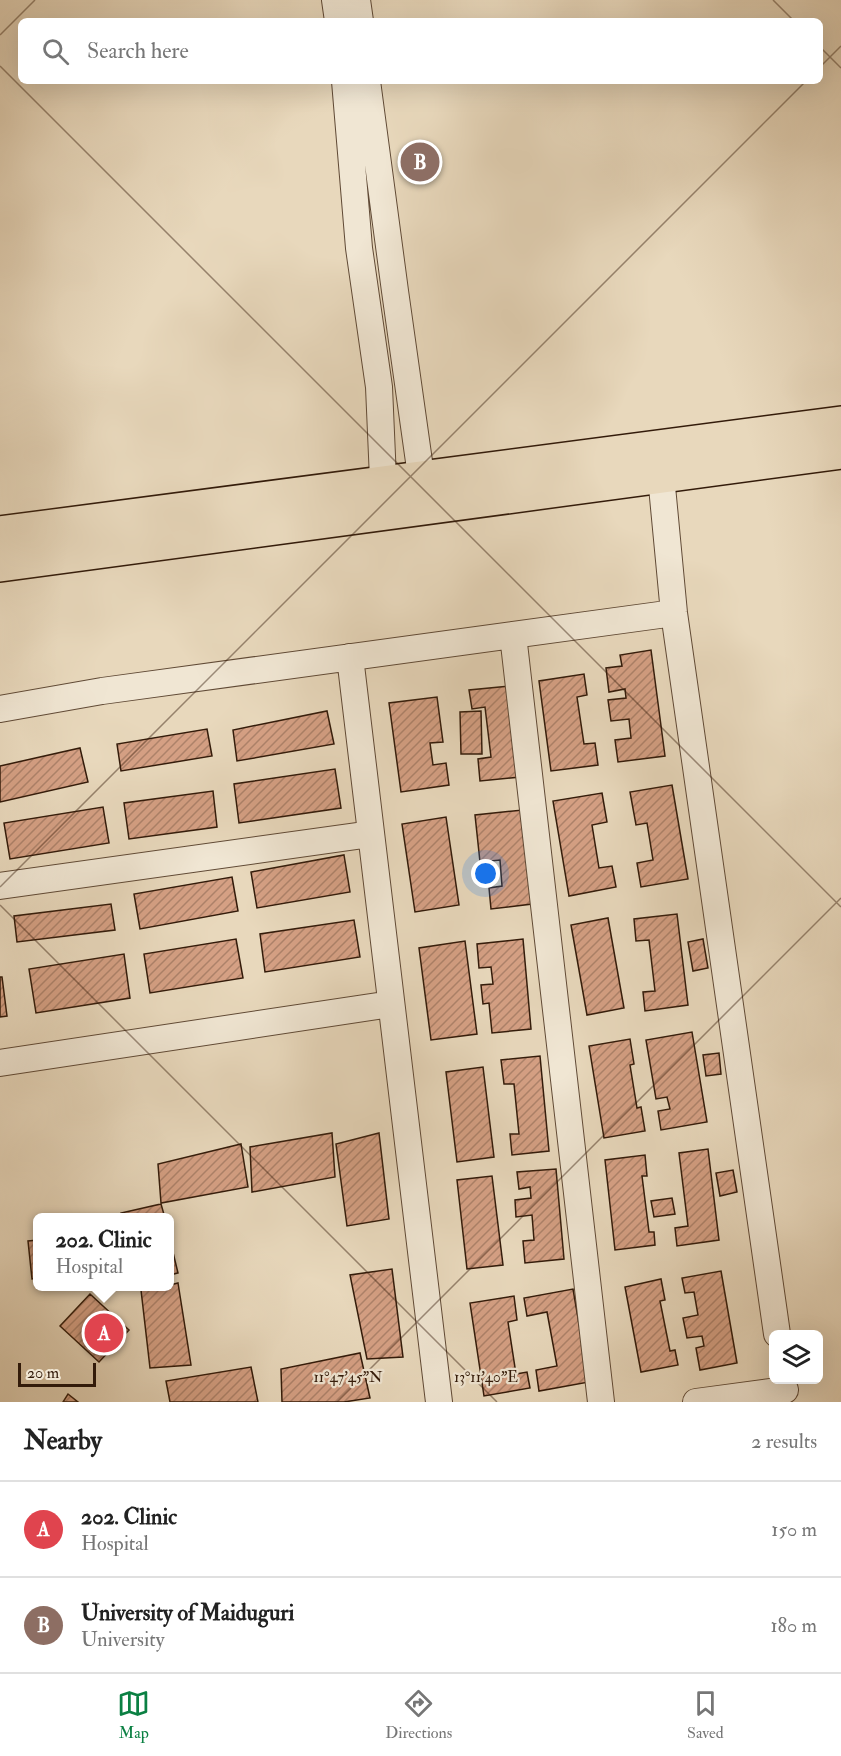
<!DOCTYPE html>
<html lang="en">
<head>
<meta charset="utf-8">
<style>
	body { margin:0; font-family:"IM FELL Double Pica",serif; background:#f2f2f2; color:#222 }
	.controls { position:absolute; right:18px; bottom:18px; display:grid; overflow:hidden; border-radius:9px; box-shadow:0 6px 24px #0002 }
	.controls button { width:54px; height:54px; display:grid; place-items:center; padding:0; border:0; border-bottom:2px solid #e0e0e0; background:#fff; color:#222; font:30px sans-serif }
	.scale { position:absolute; left:18px; bottom:15px; width:78px; box-sizing:border-box; padding-left:6px; border:3px solid #331b0a; border-top:0; font-size:16px; line-height:21px; white-space:nowrap; color:#331b0a; -webkit-text-stroke:4px #f0e6d3; paint-order:stroke }
	.you { position:absolute; left:486px; top:874px; width:21px; height:21px; margin:-15px; border:4px solid #fff; border-radius:50%; background:#1a73e8; box-shadow:0 0 0 9px #1a73e833 }
	.badge { display:grid; place-items:center; width:39px; height:39px; border-radius:50%; background:#0b8043; color:#fff; font-size:20px; font-weight:700 }
	.pin { position:absolute; translate:-50% -50%; border:3px solid #fff; box-shadow:0 2px 6px #0006 }
	.popup { position:absolute; left:33px; top:1213px; width:141px; height:78px; box-sizing:border-box; display:grid; place-content:center; border-radius:9px; background:#fff; filter:drop-shadow(0 2px 4px #0005); font-size:20px; white-space:nowrap; color:#767676 }
	.popup b { font-size:22px; color:#222 }
	.popup::after { content:''; position:absolute; left:50%; top:100%; margin-left:-12px; border:12px solid transparent; border-top-color:#fff }
	.list { margin:0; padding:0; list-style:none }
	h2 { display:flex; justify-content:space-between; align-items:center; height:78px; margin:0; padding:0 24px; font-size:26px }
	h2 small { font-size:20px; font-weight:400; color:#767676 }
	.list li { display:grid; grid-template-columns:39px 1fr auto; gap:18px; align-items:center; box-sizing:border-box; height:96px; padding:0 24px; border-top:2px solid #e0e0e0 }
	.list b { display:block; font-size:22px; white-space:nowrap }
	.list p { margin:0; font-size:20px; white-space:nowrap; color:#767676 }
	.list em { font-size:20px; font-style:normal; color:#767676 }
	.icon { flex:none; width:33px; height:33px; fill:none; stroke:currentColor; stroke-width:2; stroke-linecap:round; stroke-linejoin:round }
	.map { position:relative; flex:none; width:841px; height:1402px; overflow:hidden }
	.search { position:absolute; background:#fff; box-shadow:0 6px 24px #0002; left:18px; right:18px; top:18px; height:66px; display:flex; align-items:center; gap:15px; box-sizing:border-box; padding:0 21px; border-radius:9px; color:#767676; font-size:22px }
	.sheet { height:270px; background:#fff }
	nav { display:flex; justify-content:space-around; align-items:center; box-sizing:border-box; height:84px; border-top:2px solid #e0e0e0; background:#fff; font-size:16px; color:#767676 }
	nav a { display:grid; justify-items:center; gap:3px }
	nav .on { color:#0b8043 }
	.map>svg:first-child { display:block }
</style>
</head>
<body>
<div class="map">
<svg width="841" height="1402" viewBox="0 0 841 1402">
	<defs>
		<pattern id="building-hatch" width="6" height="6" patternUnits="userSpaceOnUse" patternTransform="scale(1.5)"><rect width="6" height="6" fill="#d5a084"/><path d="M-1 1l2-2M0 6l6-6M5 7l2-2" fill="none" stroke="#ad826a"/></pattern>
	</defs>
	<rect width="100%" height="100%" fill="#e8d8bc"/>
	<filter id="stains"><feTurbulence type="fractalNoise" baseFrequency=".00333" numOctaves="4"/><feColorMatrix values="0 0 0 0 .2 0 0 0 0 .09 0 0 0 0 .02 0 0 0 .5 -.17"/></filter>
	<radialGradient id="worn" r=".72"><stop offset=".6" stop-color="#630" stop-opacity="0"/><stop offset="1" stop-color="#630" stop-opacity=".3"/></radialGradient>
	<!-- building -->
	<path fill="url(#building-hatch)" stroke="#331b0a" stroke-width="1.5" d="M651,650L665,756L618,762L615,740L631,738L629,719L611,721L608,700L626,698L625,689L609,692L606,668L622,666L620,655Z
		M584,674L587,695L577,697L584,744L595,743L598,765L551,771L539,681Z
		M511,686L520,777L480,781L478,759L491,757L485,707L472,709L469,690Z
		M437,697L443,742L430,743L433,765L446,763L449,785L401,792L389,703Z
		M327,711L334,744L237,761L233,730Z
		M481,711L482,754H461L460,712Z
		M207,729L212,756L121,771L117,744Z
		M80,748L88,782L0,802V766Z
		M335,769L341,808L239,823L234,784Z
		M672,785L688,879L641,887L637,863L653,860L647,823L636,825L630,792Z
		M213,791L217,827L129,839L124,803Z
		M602,793L607,822L592,825L599,868L612,866L616,887L569,896L553,801Z
		M103,807L109,843L10,859L4,823Z
		M523,810L532,904L491,909L489,888L502,886L500,860L480,862L475,815Z
		M446,817L459,905L415,912L402,824Z
		M344,855L350,892L257,908L251,872Z
		M232,877L238,911L140,929L134,894Z
		M111,904L115,930L17,942L14,916Z
		M677,914L688,1005L645,1011L643,992L655,991L649,940L636,941L634,919Z
		M608,918L624,1008L587,1015L571,925Z
		M354,920L360,957L265,972L260,934Z
		M236,939L243,978L150,993L144,954Z
		M523,939L531,1029L492,1033L489,1003L483,1004L481,985L493,984L491,967L479,968L477,944Z
		M703,939L708,968L693,971L688,942Z
		M465,941L477,1034L431,1040L419,948Z
		M124,954L130,998L36,1013L29,969Z
		M0,977H2L7,1016L0,1017Z
		M692,1032L707,1122L661,1130L658,1111L670,1109L667,1097L656,1099L646,1040Z
		M630,1039L634,1064L630,1065L637,1108L641,1107L645,1131L604,1138L589,1046Z
		M719,1053L721,1074L706,1076L703,1055Z
		M540,1056L549,1151L512,1155L510,1134H519L514,1084H504L501,1060Z
		M483,1067L494,1157L457,1162L446,1072Z
		M332,1133L335,1177L252,1192L250,1147Z
		M379,1133L389,1219L347,1226L336,1144Z
		M241,1144L248,1187L161,1203L158,1164Z
		M708,1149L719,1240L677,1246L675,1228L688,1226L679,1153Z
		M645,1155L647,1176H642L649,1232H654L655,1245L615,1250L605,1160Z
		M556,1169L564,1259L525,1263L523,1241L534,1240L532,1215L516,1217L515,1200L531,1198L530,1187L519,1189L517,1172Z
		M733,1170L737,1192L720,1196L716,1173Z
		M492,1176L503,1265L467,1269L457,1180Z
		M672,1198L675,1214L654,1217L651,1201Z
		M161,1204L165,1218H122L121,1213Z
		M38,1240V1278L32,1279L28,1241Z
		M170,1240L178,1273L170,1275Z
		M392,1269L403,1357L367,1359L350,1275Z
		M721,1271L737,1363L700,1370L696,1348L704,1346L702,1336L687,1338L683,1318L698,1315L694,1292L685,1293L682,1278Z
		M661,1279L665,1300L660,1301L670,1351L675,1350L678,1365L641,1372L625,1287Z
		M178,1283L191,1365L150,1368L141,1290L170,1286V1285Z
		M573,1289L589,1382L539,1391L536,1370L557,1366L547,1312L527,1316L524,1298Z
		M90,1294L129,1330L99,1362L60,1326Z
		M514,1296L517,1320L508,1322L516,1374L527,1372L530,1388L484,1396L470,1303Z
		M360,1353L370,1398L344,1402H282L281,1369Z
		M251,1367L258,1402H170L166,1381Z
		M68,1394L78,1402H63Z"/>
	<g fill="none" stroke-linecap="round" stroke-linejoin="round">
		<!-- minor casing -->
		<g stroke="#604a36" stroke-width="28">
			<path id="minor" d="M335,0L338,21
				M357,0L360,21
				M345,81L359,248L379,387L384,502
				M367,81L395,291L424,497
				M661,476L674,613L777,1334
				M513,635L601,1402
				M350,657L439,1402
				M0,709L102,691L674,613
				M0,886L371,834
				M0,1063L391,1004
				M696,1402L785,1390"/>
		</g>
		<!-- highway casing -->
		<g stroke="#331b0a" stroke-width="36">
			<path id="highway" d="M0,533L841,423
				M0,565L841,452"/>
		</g>
		<!-- minor -->
		<use href="#minor" stroke="#f0e6d3" stroke-width="26"/>
		<!-- highway -->
		<use href="#highway" stroke="#e8d8bc" stroke-width="33"/>
	</g>
	<!-- ticks -->
	<path fill="none" stroke="#331b0a" stroke-width="1.5" stroke-opacity="0.45" d="M773,0L794,21M0,35L35,0M820,47L841,68M0,66L841,907M820,67L841,46M0,887L806,81M0,905L497,1402M337,1402L841,898"/>
	<g font-size="15" text-anchor="middle" fill="#331b0a" stroke="#f0e6d3" stroke-width="4.5" stroke-linejoin="round" paint-order="stroke">
		<text x="348" y="1382">11°47'45"N</text>
		<text x="486" y="1382">13°11'40"E</text>
	</g>
	<rect width="100%" height="100%" filter="url(#stains)"/>
	<rect width="100%" height="100%" fill="url(#worn)"/>
</svg>
<div class="controls">
<button><svg class="icon" aria-label="layers" viewBox="0 0 24 24"><path d="M12 4l9 5-9 5-9-5zM3 14l9 5 9-5"/></svg></button>
</div>
<div class="scale">20 m</div>
<div class="you"></div>
<div class="pin badge" style="left:104px;top:1333px;background:#e0444e">A</div>
<div class="popup"><b>202. Clinic</b>Hospital</div>
<div class="pin badge" style="left:420px;top:162px;background:#8d6e63">B</div>
<div class="search"><svg class="icon" aria-label="search" viewBox="0 0 24 24"><circle cx="10" cy="10" r="6"/><path d="M15 15l6 6"/></svg>Search here</div>
</div>
<section class="sheet">
<h2>Nearby<small>2 results</small></h2>
<ul class="list">
<li><span class="badge" style="background:#e0444e">A</span><div><b>202. Clinic</b><p>Hospital</p></div><em>150 m</em></li>
<li><span class="badge" style="background:#8d6e63">B</span><div><b>University of Maiduguri</b><p>University</p></div><em>180 m</em></li>
</ul>
</section>
<nav>
<a class="on"><svg class="icon" aria-label="map" viewBox="0 0 24 24"><path d="M3 6l6-2 6 2 6-2v14l-6 2-6-2-6 2zM9 4v14M15 6v14"/></svg>Map</a>
<a><svg class="icon" aria-label="directions" viewBox="0 0 24 24"><path d="M12 3l9 9-9 9-9-9zM9 14v-3h6M13 9l2 2-2 2"/></svg>Directions</a>
<a><svg class="icon" aria-label="saved" viewBox="0 0 24 24"><path d="M7 4h10v16l-5-4-5 4z"/></svg>Saved</a>
</nav>
</body>
</html>
